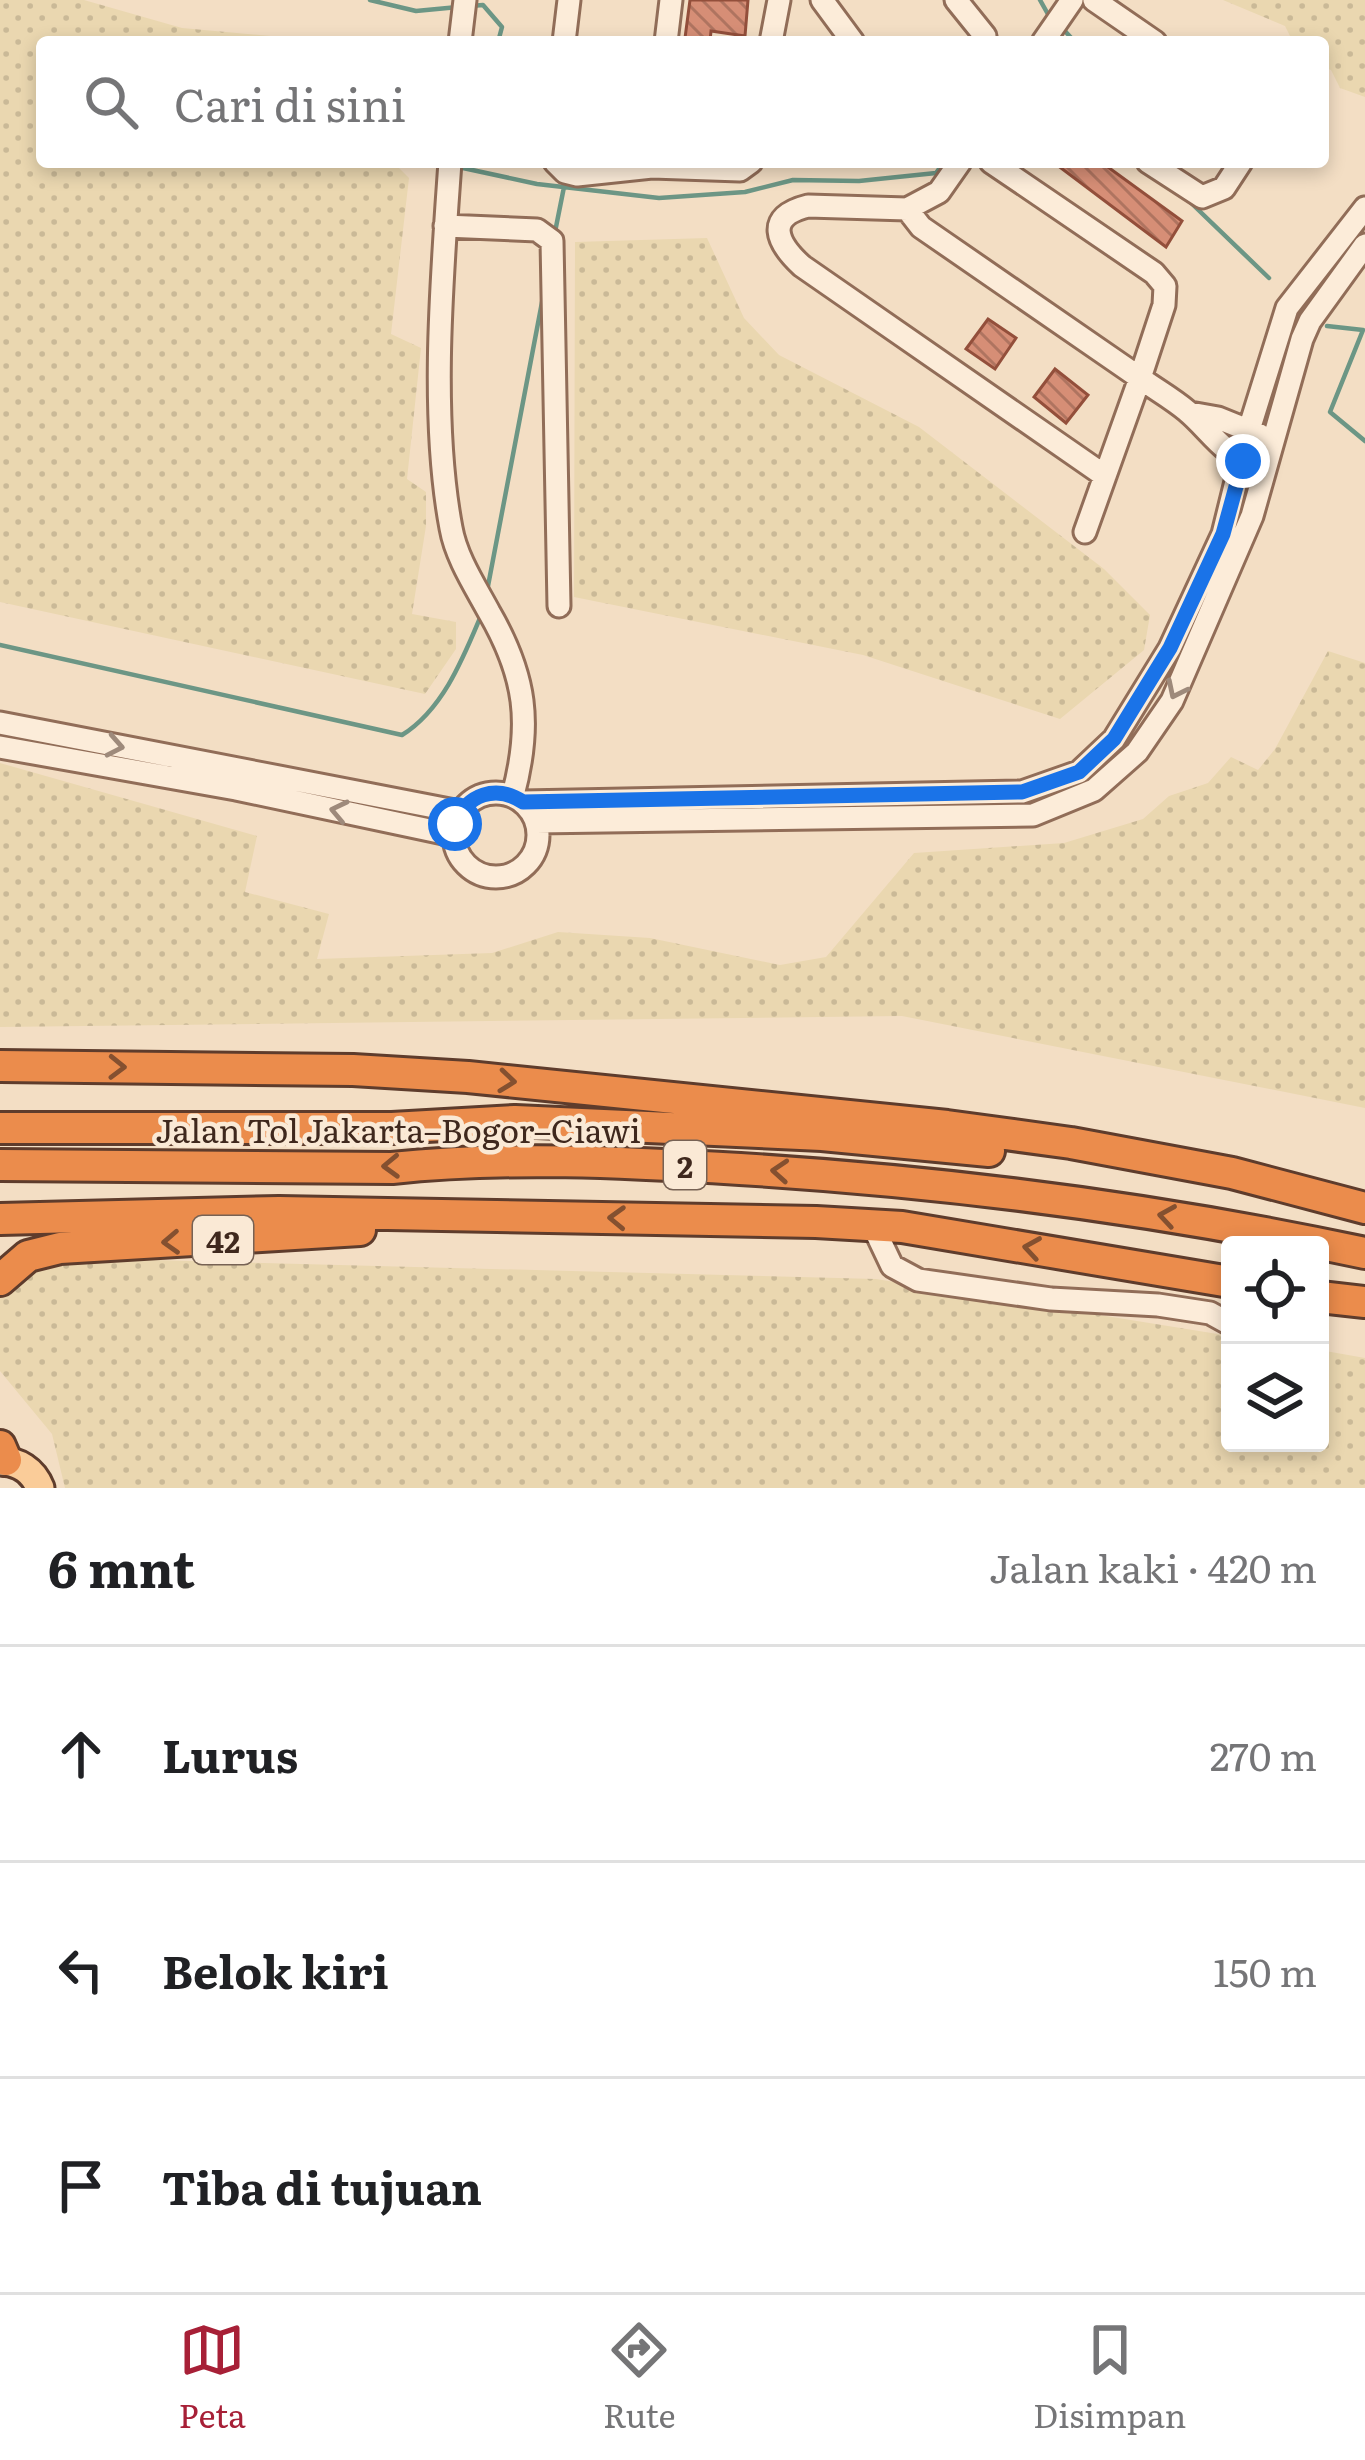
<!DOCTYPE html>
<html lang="id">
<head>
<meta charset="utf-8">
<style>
	body { margin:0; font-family:Literata,serif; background:#f6f6f6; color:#202124 }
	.controls { position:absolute; right:36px; bottom:36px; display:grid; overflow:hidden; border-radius:12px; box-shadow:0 6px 18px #0003 }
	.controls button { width:108px; height:108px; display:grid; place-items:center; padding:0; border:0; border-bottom:3px solid #e0e0e0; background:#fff; color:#202124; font:60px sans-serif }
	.stop { position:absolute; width:36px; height:36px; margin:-27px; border:9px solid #1a73e8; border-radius:50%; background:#fff }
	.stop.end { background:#1a73e8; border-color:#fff; box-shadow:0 3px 12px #0008 }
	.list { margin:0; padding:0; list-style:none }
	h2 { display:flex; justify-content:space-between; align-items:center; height:156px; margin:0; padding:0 48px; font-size:51px }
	h2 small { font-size:39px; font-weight:400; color:#757577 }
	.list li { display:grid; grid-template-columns:78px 1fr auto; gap:36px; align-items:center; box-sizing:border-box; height:216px; padding:0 48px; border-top:3px solid #e0e0e0 }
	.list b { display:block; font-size:45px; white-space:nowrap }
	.list em { font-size:39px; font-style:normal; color:#757577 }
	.icon { flex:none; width:66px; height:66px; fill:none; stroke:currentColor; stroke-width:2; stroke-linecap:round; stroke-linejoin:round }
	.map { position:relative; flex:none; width:1365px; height:1488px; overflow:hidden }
	.search { position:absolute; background:#fff; box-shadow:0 6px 18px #0003; left:36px; right:36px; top:36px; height:132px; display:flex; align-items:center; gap:30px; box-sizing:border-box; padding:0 42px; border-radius:12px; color:#757577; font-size:45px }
	.sheet { height:804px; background:#fff }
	nav { display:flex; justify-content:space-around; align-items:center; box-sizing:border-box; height:168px; border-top:3px solid #e0e0e0; background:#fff; font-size:33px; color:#757577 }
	nav a { display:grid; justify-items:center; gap:6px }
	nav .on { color:#a72037 }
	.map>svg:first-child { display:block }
</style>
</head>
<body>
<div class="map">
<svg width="1365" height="1488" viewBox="0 0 1365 1488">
	<defs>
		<pattern id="farmland-dots" width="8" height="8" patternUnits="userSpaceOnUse" patternTransform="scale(3)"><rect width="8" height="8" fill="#ead7b0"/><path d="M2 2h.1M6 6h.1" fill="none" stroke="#cab997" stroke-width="1.8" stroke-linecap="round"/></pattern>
		<pattern id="building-back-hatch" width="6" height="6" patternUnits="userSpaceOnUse" patternTransform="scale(3)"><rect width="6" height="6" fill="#d68e76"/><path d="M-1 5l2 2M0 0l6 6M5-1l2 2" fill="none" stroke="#af7460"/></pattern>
	</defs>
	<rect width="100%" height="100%" fill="#f3dec4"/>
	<!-- farmland -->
	<path fill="url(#farmland-dots)" d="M0,0H84L182,28L337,42H42V162H393L409,178L391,334L421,348L407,479L426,492V526L412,614L456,622V649L425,694L0,602Z
		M1223,0H1365V97L1340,88L1331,70L1323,67V42H1293L1285,26Z
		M707,238L744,318L779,355L919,427L1104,569L1150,615L1144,650L1060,719L863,655L574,597L575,242Z
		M1328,651L1365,663V1108L902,1016L0,1027V763L257,836L245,892L329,914L317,959L492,953L558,932L650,938L780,965L826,957L914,853L1064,843L1143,819L1169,796L1208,783L1231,757L1258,770L1275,749Z
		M0,1256L876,1279L1230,1336V1443H1320V1350L1365,1358V1488H65L52,1434L0,1371Z"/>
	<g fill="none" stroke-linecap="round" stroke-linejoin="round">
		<!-- stream -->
		<path stroke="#6c9685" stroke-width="4.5" d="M370,0L416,11L458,7
			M1040,0L1049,16
			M470,6L483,5L502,27L498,42
			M1064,30L1075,42
			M465,162L463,168L537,184L659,198L745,192L793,180L859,181L936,173L944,162
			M1187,199L1269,278
			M555,232L564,187
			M1327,326L1363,330L1330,412L1365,441
			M488,586L543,297
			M0,645L402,735C442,710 462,661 480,618"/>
	</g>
	<!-- building -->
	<path fill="url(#building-back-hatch)" stroke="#934f3b" stroke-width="3" d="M690,0H748L745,36L711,31L710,41L685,38Z
		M1053,162H1101L1182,221L1166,247Z
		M988,319L1016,338L995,369L966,349Z
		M1055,369L1088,395L1066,423L1034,397Z"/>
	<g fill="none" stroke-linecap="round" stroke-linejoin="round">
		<!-- minor casing -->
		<g stroke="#916d58" stroke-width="27">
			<path id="minor" d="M822,0L853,42
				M956,0L985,36
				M1094,0L1155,42
				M460,42L465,0
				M564,42L569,0
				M666,42L671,0
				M771,42L779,0
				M1043,42L1072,0
				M450,162C442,276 430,417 451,528C456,557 475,586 489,612C526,676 532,724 513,795
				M555,162L565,172L577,175L652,167L740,170L751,162
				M991,162L1154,273L1165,286L1164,305L1140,378C1155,389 1173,399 1187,411C1209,429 1224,457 1254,463
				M1148,162L1202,197L1224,188L1241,162
				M907,209L939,192L960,162
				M445,226L537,230L552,241L559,606
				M1190,413L1218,418L1260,435
				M1085,532L1140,378L921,227L907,209L808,206C764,217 777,243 802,266L1105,476
				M0,723L460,812
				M0,747L236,789L453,835
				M454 835a42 42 0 1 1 84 0a42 42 0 1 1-84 0Z
				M523,802L1022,792L1079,772L1114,739L1170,648L1223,534L1248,433L1287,308L1365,208
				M536,822L1033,815L1094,790L1137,752L1172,701L1252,516L1302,339L1310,321L1365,245
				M873,1226L892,1266L918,1280L1051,1299L1158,1305L1210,1313L1230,1324"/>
		</g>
		<!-- major casing -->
		<g stroke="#5e3c2c" stroke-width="33">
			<path id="major" d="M0,1461C18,1461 33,1470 40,1488"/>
		</g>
		<!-- highway casing -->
		<g stroke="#5e3c2c" stroke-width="36">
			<path id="highway" d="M0,1066L353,1070L468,1077L947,1126L1071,1143L1232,1173L1365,1208
				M0,1128H392L515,1121L822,1135L989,1151
				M0,1165L392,1168C507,1156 624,1162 740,1169C950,1182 1159,1209 1365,1253
				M0,1219L279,1212L816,1222L902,1227L1230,1282
				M0,1280L28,1256L60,1248L360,1230
				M1320,1297L1365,1302
				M0,1446L6,1460"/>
		</g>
		<!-- minor -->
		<use href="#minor" stroke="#fcecd9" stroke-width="21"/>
		<!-- major -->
		<use href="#major" stroke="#facc99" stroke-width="27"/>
		<!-- highway -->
		<use href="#highway" stroke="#eb8c4c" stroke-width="30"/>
	</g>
	<!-- one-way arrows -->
	<defs><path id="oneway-chevron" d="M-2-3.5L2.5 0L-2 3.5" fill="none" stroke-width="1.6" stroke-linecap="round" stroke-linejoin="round" transform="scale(3)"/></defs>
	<g stroke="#9e8a7b">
		<use href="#oneway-chevron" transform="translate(1176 690) rotate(116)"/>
		<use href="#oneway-chevron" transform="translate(115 746) rotate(11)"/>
		<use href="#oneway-chevron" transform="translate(339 811) rotate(-168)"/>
	</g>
	<g stroke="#845030">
		<use href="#oneway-chevron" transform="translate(117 1067) rotate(1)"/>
		<use href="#oneway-chevron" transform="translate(507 1081) rotate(6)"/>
		<use href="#oneway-chevron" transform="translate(391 1166) rotate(178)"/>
		<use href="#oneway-chevron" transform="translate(780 1171) rotate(-176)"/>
		<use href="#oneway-chevron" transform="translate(1167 1216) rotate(-171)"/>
		<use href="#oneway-chevron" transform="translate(617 1218) rotate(-178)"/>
		<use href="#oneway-chevron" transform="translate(171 1242) rotate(177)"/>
		<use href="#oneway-chevron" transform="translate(1032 1248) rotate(-171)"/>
	</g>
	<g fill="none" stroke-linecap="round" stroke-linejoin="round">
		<!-- route -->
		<path stroke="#1a73e8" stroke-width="15" d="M455,824C467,794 496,784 523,802L1022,792L1079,772L1114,739L1170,648L1223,534L1243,461"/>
	</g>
	<g text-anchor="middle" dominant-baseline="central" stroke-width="9" stroke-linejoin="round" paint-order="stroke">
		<!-- shield labels -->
		<g fill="#fae9d5" stroke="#776254" stroke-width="3">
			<rect x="664" y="1141" width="42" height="48" rx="9"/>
			<rect x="193" y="1216" width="60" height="48" rx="9"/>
		</g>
		<g font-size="30" font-weight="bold" fill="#3f281d">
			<text x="685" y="1165">2</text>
			<text x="223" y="1240">42</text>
		</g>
		<!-- street labels -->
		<g font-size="33" fill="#3f281d" stroke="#fae9d5">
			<text x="398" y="1128">Jalan Tol Jakarta–Bogor–Ciawi</text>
		</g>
	</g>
</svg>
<div class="controls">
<button><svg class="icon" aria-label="locate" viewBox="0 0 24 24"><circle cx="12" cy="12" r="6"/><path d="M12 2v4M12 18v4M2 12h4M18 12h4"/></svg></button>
<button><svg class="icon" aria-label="layers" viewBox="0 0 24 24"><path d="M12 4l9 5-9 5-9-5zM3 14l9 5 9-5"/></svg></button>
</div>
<div class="stop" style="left:455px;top:824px"></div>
<div class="stop end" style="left:1243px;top:461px"></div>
<div class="search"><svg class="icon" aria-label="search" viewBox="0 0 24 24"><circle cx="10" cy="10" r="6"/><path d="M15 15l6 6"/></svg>Cari di sini</div>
</div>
<section class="sheet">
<h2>6 mnt<small>Jalan kaki · 420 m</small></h2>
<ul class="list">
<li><svg class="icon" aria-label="ahead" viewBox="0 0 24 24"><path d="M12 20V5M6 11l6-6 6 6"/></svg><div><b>Lurus</b></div><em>270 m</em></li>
<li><svg class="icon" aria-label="left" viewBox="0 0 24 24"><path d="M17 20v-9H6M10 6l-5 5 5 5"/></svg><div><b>Belok kiri</b></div><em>150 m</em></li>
<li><svg class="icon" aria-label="arrive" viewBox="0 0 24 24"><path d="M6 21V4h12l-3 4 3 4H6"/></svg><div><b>Tiba di tujuan</b></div></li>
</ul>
</section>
<nav>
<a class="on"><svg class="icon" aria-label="map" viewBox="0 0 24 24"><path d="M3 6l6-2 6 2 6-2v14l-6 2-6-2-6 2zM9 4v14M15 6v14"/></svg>Peta</a>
<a><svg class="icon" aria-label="directions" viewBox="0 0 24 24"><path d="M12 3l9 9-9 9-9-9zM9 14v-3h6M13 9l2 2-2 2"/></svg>Rute</a>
<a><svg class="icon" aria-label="saved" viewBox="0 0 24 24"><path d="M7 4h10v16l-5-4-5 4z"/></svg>Disimpan</a>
</nav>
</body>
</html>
